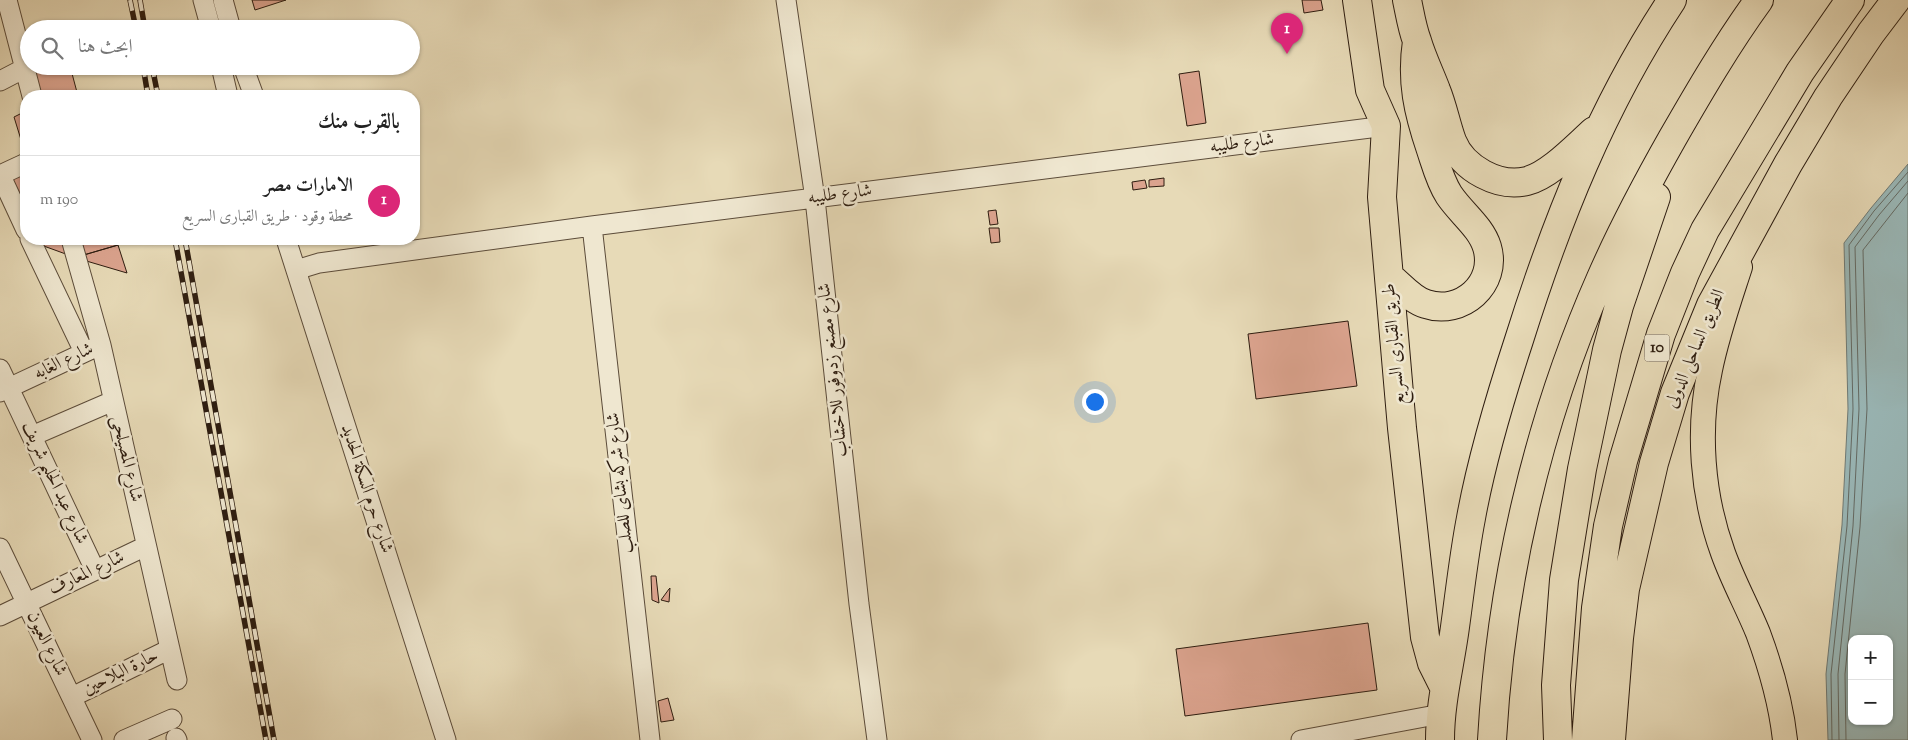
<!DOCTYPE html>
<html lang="ar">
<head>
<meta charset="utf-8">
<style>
	body { margin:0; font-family:"Sorts Mill Goudy",Amiri,serif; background:#f2f2f2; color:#222; direction:rtl }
	.controls { position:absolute; right:15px; bottom:15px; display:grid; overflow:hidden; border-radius:10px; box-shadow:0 1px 4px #0004 }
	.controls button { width:45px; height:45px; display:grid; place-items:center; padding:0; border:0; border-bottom:1px solid #e0e0e0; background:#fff; color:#222; font:25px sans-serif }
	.you { position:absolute; left:1094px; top:401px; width:18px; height:18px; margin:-12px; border:4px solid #fff; border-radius:50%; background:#1a73e8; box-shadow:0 0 0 8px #1a73e833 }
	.badge { display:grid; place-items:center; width:32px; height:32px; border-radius:50%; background:#db2777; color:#fff; font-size:16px; font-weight:700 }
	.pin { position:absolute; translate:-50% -41px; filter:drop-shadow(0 1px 2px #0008) }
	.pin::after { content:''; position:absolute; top:26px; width:18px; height:15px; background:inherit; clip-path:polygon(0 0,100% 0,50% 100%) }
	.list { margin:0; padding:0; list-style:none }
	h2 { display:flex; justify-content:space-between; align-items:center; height:65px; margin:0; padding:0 20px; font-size:21px }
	h2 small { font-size:16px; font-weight:400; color:#767676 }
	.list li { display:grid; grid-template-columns:32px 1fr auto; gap:15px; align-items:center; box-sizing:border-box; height:90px; padding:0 20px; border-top:1px solid #e0e0e0 }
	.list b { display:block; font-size:19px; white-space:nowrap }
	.list p { margin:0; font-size:16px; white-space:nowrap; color:#767676 }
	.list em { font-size:16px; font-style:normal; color:#767676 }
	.icon { flex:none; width:28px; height:28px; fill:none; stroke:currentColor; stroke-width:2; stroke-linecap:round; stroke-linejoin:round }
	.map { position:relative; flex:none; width:1908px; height:740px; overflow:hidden; direction:ltr }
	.search { position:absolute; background:#fff; box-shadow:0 1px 4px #0004; left:20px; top:20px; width:400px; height:55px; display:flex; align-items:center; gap:12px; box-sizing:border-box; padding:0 18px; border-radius:28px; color:#767676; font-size:19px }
	.panel { position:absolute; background:#fff; box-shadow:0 1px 4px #0004; left:20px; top:90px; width:400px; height:155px; border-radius:20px; direction:rtl }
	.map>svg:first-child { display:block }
</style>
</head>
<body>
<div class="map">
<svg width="1908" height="740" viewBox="0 0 1908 740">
	<rect width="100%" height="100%" fill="#e7dab7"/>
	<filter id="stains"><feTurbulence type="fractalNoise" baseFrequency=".004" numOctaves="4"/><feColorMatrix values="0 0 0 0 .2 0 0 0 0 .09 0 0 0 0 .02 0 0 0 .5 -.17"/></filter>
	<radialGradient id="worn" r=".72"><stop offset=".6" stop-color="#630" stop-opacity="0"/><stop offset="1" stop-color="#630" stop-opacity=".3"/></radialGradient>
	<!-- water -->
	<path fill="#9ab8b8" stroke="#6f7a75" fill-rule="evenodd" d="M1908,164V740H1828L1826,674L1842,525L1848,409L1844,243L1871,208ZM1852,639H1889V721H1852Z"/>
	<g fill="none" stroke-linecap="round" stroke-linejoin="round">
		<!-- shore -->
		<path stroke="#646a64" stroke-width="1" d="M1832,740L1831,674L1847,526L1853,409L1849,245L1874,211L1908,172
			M1839,740L1838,674L1853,526L1859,409L1855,247L1879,215L1908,181
			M1846,740L1845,674L1860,527L1867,409L1863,250L1908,193"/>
	</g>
	<!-- building -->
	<path fill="#dba38e" stroke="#2e1d10" d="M252,0H286L255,10Z
		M1302,0H1321L1323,10L1304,13Z
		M29,66H70L78,96H36Z
		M1199,71L1206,123L1187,126L1179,74Z
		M26,111V156L14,117Z
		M26,173V208L11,179Z
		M1164,178V186L1149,187V180Z
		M1145,180L1147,188L1133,190L1132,182Z
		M996,210L998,224L990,225L988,211Z
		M989,228H999L1000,242L991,243Z
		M34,239H60L41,245Z
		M60,239H68L74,257L41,245Z
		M75,239H116L118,245L80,256Z
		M118,245L127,273L83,260L84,255Z
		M1348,321L1357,386L1256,399L1248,334Z
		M651,576H656L659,603L652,600Z
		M670,588L669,602L661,600L669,589Z
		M1368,623L1377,690L1185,716L1176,649Z
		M668,698L674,720L661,722L658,701Z"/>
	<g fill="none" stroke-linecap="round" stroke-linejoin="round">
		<!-- minor casing -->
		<g stroke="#5c4c3a" stroke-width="21">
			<path id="minor" d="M7,0L32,96
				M203,0L211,29
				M223,0L231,29
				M786,0L815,199L859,604L877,740
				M221,66L228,96
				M243,66L254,96
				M0,81L25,68
				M0,174L26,230
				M0,175L26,163
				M592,226L650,740
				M30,239L84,352
				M71,239L101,345L177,680
				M286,239L446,740
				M296,270L319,263L592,226L1386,126
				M0,369L95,570
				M0,392L94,348
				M32,436L113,401
				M0,548L92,740
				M0,616L146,546
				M72,697L170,649
				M176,738L177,740
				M124,740L172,719
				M1301,740L1441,714"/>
		</g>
		<!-- major casing -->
		<g stroke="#2e1d10" stroke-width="26">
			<path id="major" d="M1740,267C1729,301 1717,335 1710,370C1697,430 1702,495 1723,553C1733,581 1747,606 1758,633C1771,668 1781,703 1785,740"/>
		</g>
		<!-- highway casing -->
		<g stroke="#2e1d10" stroke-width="30">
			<path id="highway" d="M1357,0L1370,90L1386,126L1382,197L1402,428L1425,637L1432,663L1444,687
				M1407,0C1410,14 1412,28 1417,41C1422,58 1430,74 1436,90C1443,107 1446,125 1452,141C1463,169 1499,188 1527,181C1550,175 1576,147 1594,131
				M1390,277C1401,286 1412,300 1426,304C1461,316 1498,284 1487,247C1481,227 1461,213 1449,195C1440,181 1436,165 1431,150C1418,112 1411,81 1417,41
				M1440,740C1440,702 1450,665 1455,627C1460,591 1464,554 1471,518C1482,457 1500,398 1519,340C1557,219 1602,106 1672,0
				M1492,740C1501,582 1537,423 1601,278C1622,230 1646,185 1672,139C1699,92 1727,44 1759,0
				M1558,740L1556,685L1564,580L1582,469L1607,350L1619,306L1656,197
				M1586,740L1596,608L1608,526L1623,461L1661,334L1685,273L1705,230L1800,72L1850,0
				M1611,740L1619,638L1625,589L1654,463L1675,393L1711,305L1788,164L1828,97L1871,33L1896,0"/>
		</g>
		<!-- minor -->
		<use href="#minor" stroke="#efe7d0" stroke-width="19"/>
		<!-- major -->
		<use href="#major" stroke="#e7dab7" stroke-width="24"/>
		<!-- highway -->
		<use href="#highway" stroke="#e7dab7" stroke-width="28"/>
		<!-- rail casing -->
		<g stroke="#2e1d10" stroke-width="5.5">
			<path id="rail" d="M130,0L136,29
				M140,0L145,29
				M143,66L148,96
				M152,66L158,96
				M175,239L266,740
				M185,239L274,740"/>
		</g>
		<!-- rail -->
		<use href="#rail" stroke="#efe7d0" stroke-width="4" stroke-dasharray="11" stroke-linecap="butt"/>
	</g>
	<g text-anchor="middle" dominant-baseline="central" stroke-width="5" stroke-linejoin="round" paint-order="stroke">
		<!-- shield labels -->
		<rect fill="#efe7d0" stroke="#685a4a" stroke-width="1" x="1644.5" y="334.5" width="25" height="27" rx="4"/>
		<g font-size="16" font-weight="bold" fill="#2e1d10">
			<text x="1657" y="348">10</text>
		</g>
		<!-- street labels -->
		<g font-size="18" fill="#2e1d10" stroke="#efe7d0">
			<text transform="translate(1242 144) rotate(-7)">شارع طليبه</text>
			<text transform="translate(840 195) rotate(-7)">شارع طليبه</text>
			<text transform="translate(1395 344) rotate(-95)">طريق القبارى السريع</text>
			<text transform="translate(1696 349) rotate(-67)">الطريق الساحلى الدولى</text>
			<text transform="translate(64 362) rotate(-25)">شارع الغابه</text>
			<text transform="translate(834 370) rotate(-96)">شارع مصنع زدوفور للاخشاب</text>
			<text transform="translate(126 459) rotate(77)">شارع المصيلحى</text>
			<text transform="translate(54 483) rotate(65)">شارع عبد الحليم شريف</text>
			<text transform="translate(621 483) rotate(-96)">شارع شركه بشاى للصلب</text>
			<text transform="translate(366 489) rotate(72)">شارع حرم السكة الحديد</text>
			<text transform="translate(87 574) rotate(-25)">شارع المعارف</text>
			<text transform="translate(46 644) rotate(64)">شارع العيون</text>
			<text transform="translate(121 673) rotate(-26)">حارة البلاحين</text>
		</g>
	</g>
	<rect width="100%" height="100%" filter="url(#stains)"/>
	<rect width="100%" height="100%" fill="url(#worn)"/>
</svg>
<div class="controls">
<button>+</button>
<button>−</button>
</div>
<div class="you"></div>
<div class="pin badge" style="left:1287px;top:54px">1</div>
<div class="search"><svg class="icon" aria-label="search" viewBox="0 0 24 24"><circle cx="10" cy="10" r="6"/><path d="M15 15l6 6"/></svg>ابحث هنا</div>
<section class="panel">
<h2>بالقرب منك<small></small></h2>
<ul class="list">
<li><span class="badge">1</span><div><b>الامارات مصر</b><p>محطة وقود · طريق القبارى السريع</p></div><em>190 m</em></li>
</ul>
</section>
</div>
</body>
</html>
